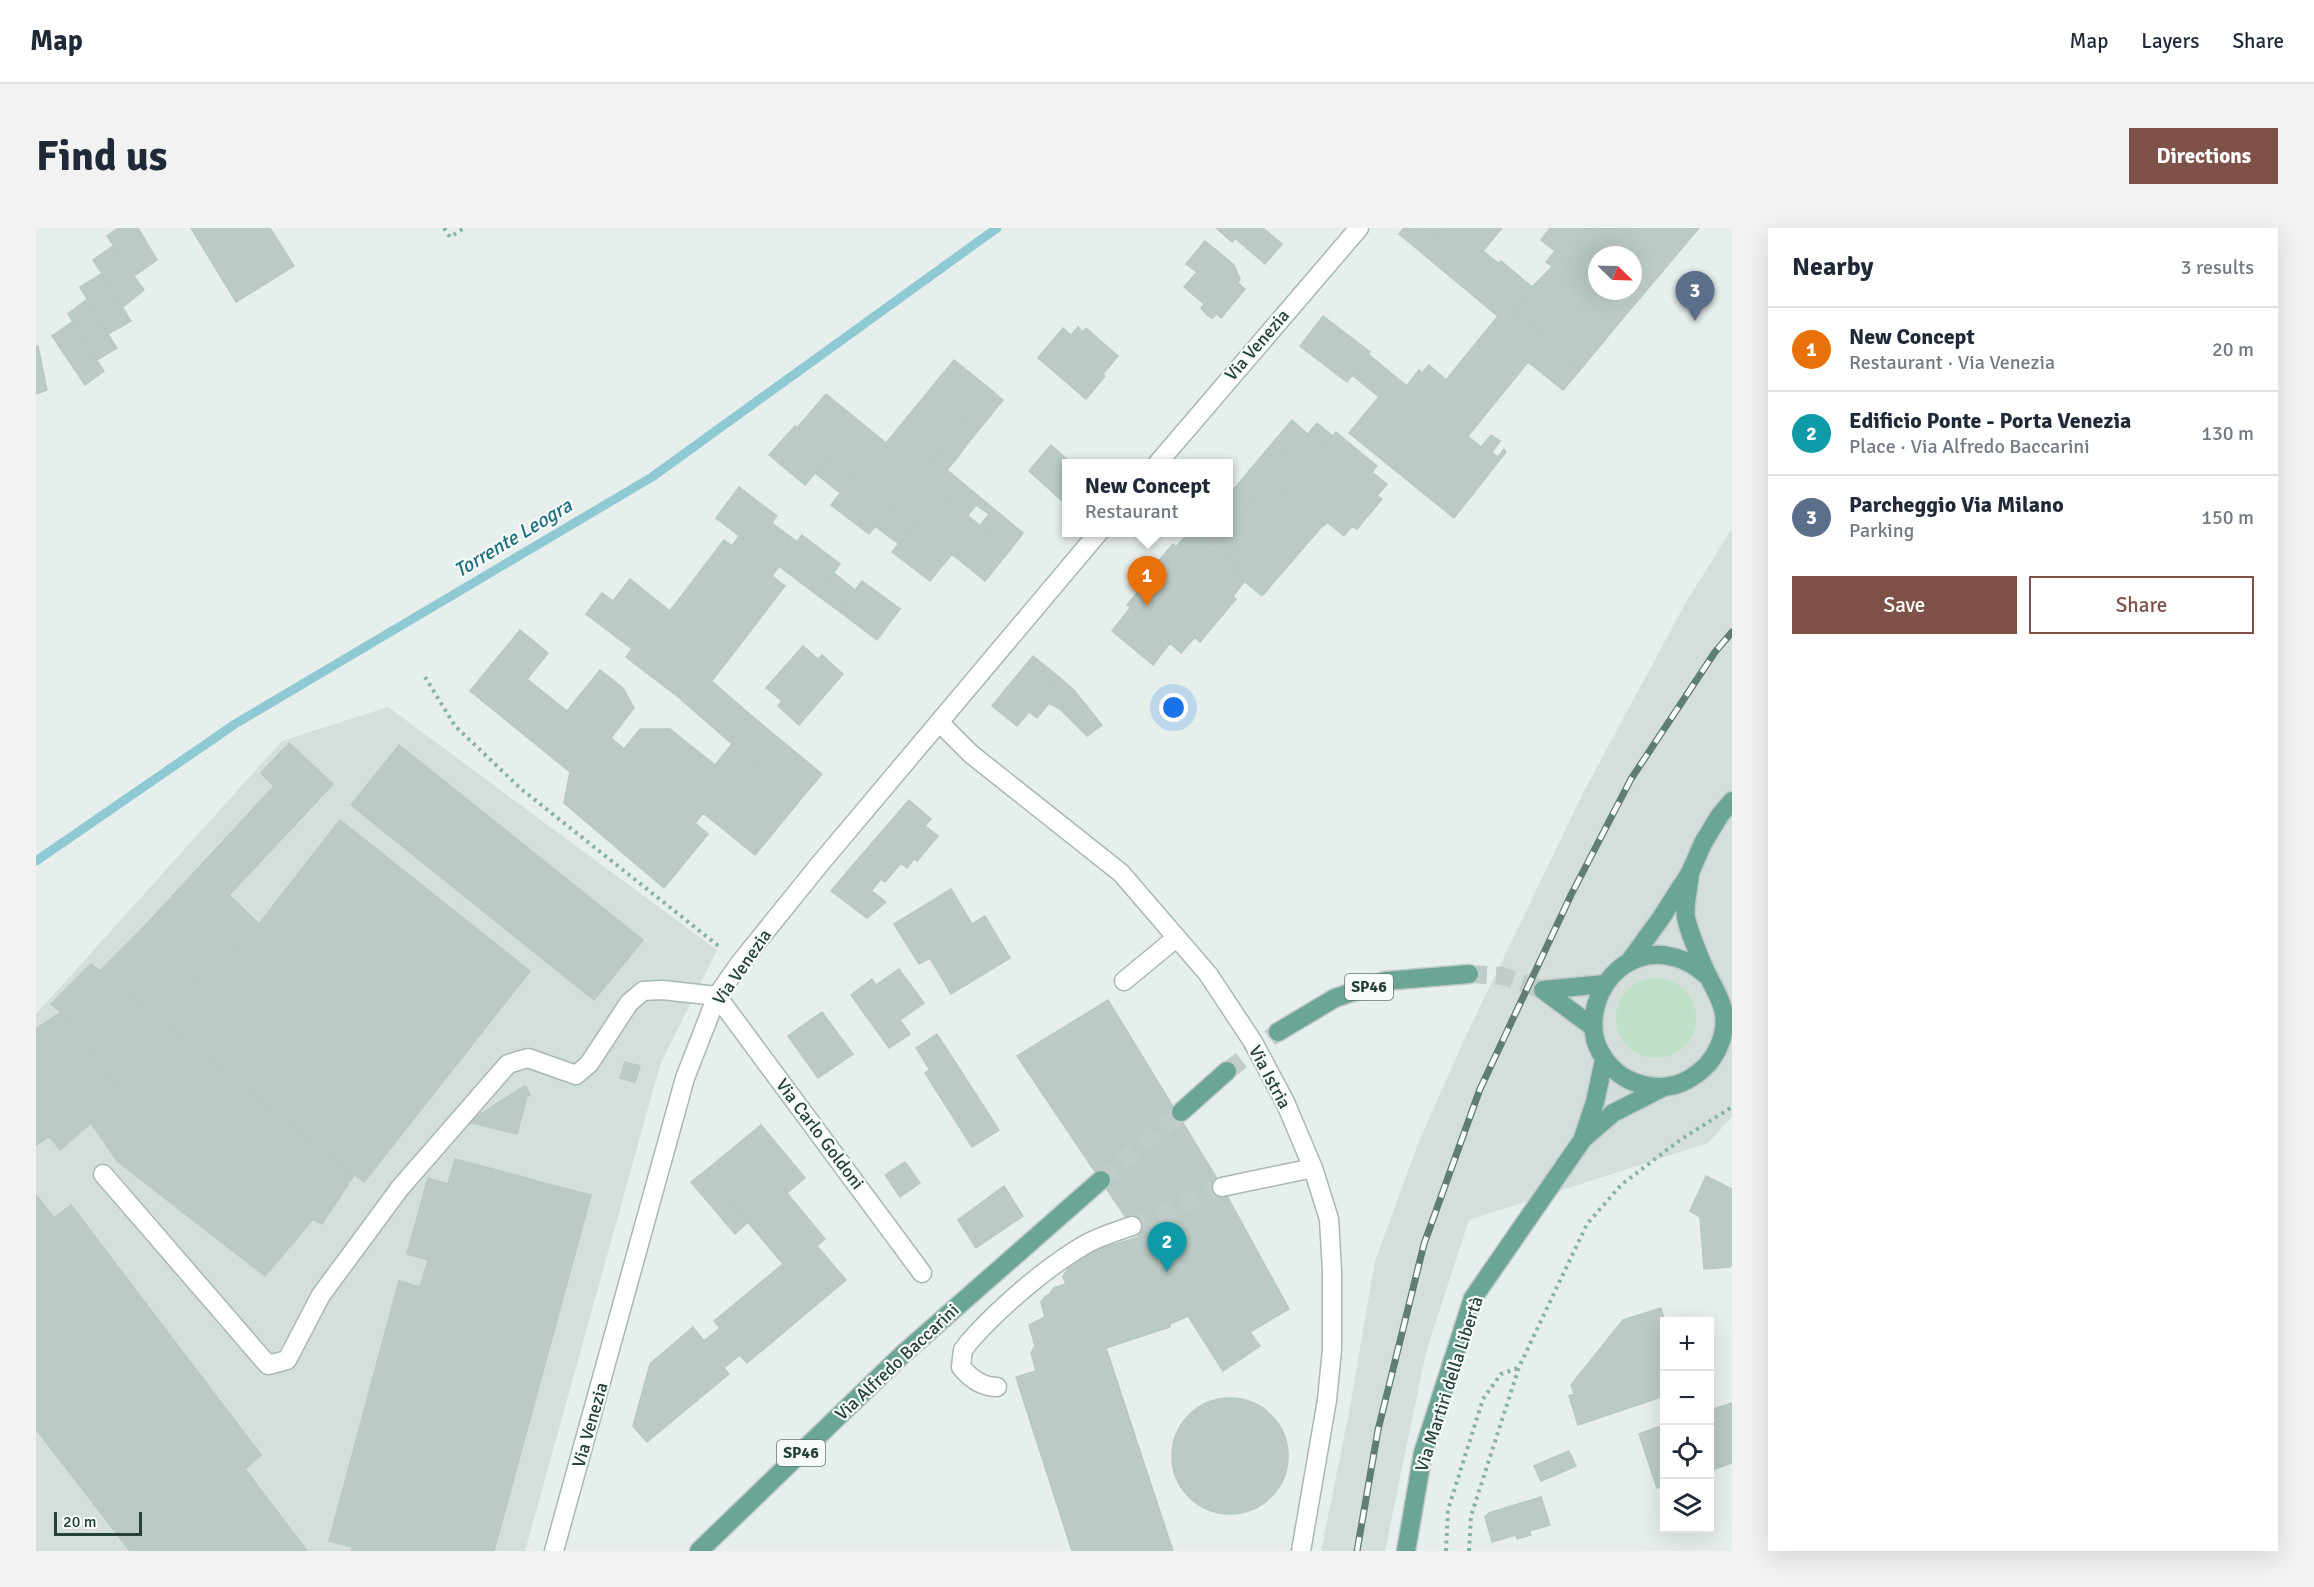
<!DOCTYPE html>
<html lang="en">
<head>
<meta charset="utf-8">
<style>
	body { margin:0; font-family:Signika,sans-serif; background:#f2f2f3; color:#1f2937 }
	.controls { position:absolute; right:18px; bottom:18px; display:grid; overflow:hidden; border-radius:0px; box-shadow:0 6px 24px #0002 }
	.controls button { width:54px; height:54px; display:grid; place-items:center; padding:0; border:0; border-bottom:2px solid #e0e1e3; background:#fff; color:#1f2937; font:30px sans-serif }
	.compass { position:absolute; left:1552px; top:18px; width:54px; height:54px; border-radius:50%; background:#fff; box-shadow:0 6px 24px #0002; rotate:113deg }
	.scale { position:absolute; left:18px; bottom:15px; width:88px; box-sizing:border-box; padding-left:6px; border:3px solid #24423a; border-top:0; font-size:16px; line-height:21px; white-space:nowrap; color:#24423a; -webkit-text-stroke:4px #f7fbf9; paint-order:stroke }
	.you { position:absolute; left:1138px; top:480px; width:21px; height:21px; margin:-15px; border:4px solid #fff; border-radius:50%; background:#1a73e8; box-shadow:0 0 0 9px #1a73e833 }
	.badge { display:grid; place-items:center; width:39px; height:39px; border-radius:50%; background:#7f5249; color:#fff; font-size:20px; font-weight:700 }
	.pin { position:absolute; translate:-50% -50px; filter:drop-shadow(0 2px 3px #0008) }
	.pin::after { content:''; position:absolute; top:32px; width:21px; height:18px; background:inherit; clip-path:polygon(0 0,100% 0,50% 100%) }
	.popup { position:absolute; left:1026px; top:231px; width:171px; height:78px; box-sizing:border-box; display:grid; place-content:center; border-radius:0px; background:#fff; filter:drop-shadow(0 2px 4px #0005); font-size:20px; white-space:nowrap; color:#747a83 }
	.popup b { font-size:22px; color:#1f2937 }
	.popup::after { content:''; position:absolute; left:50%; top:100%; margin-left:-12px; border:12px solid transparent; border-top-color:#fff }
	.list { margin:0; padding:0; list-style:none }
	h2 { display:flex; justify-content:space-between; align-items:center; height:78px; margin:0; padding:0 24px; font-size:26px }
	h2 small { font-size:20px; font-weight:400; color:#747a83 }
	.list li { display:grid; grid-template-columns:39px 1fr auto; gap:18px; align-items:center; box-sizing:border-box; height:84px; padding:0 24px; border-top:2px solid #e0e1e3 }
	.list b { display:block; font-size:22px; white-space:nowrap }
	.list p { margin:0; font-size:20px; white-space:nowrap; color:#747a83 }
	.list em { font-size:20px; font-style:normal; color:#747a83 }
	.actions { display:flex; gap:12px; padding:18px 24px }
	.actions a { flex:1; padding:14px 0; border:2px solid #7f5249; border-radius:0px; text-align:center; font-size:21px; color:#7f5249 }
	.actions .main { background:#7f5249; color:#fff }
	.icon { flex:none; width:33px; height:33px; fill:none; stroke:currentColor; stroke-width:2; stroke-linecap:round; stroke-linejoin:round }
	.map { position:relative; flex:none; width:1696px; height:1323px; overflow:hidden; border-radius:0px }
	header { display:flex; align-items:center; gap:36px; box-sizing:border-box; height:84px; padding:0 30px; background:#fff; border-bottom:2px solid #e0e1e3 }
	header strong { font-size:28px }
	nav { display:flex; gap:33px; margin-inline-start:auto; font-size:21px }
	.intro { display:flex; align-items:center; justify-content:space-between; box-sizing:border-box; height:144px; padding:0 36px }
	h1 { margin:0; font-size:42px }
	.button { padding:15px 27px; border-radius:0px; background:#7f5249; color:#fff; font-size:21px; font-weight:700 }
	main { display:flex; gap:36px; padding:0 36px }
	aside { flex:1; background:#fff; border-radius:0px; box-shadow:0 6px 24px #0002 }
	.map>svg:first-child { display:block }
</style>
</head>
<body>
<header>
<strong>Map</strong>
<nav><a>Map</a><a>Layers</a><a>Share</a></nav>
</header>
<div class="intro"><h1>Find us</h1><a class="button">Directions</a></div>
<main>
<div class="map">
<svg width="1696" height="1323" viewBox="0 0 1696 1323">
	<rect width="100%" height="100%" fill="#e6efeb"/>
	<!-- built -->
	<path fill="#d4dfda" d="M1696,300V889L1672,915L1433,992L1390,1124L1349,1323H1285L1314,1179L1339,1033L1383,913L1428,812L1547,565L1649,376Z
		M352,479L681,722L624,837L489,1323H0V786L246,513Z"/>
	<!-- green -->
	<path fill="#bfe0c8" d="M1580 790a40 40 0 1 1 80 0a40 40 0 1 1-80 0Z"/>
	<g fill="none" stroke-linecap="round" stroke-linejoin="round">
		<!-- stream -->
		<path stroke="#8ec9d4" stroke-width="9" d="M0,633L199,496L616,249L961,0"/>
	</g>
	<!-- building -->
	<path fill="#bbcac4" stroke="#b8c9c2" stroke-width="1.5" fill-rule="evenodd" d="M82,0H102L121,32L98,48L71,8Z
		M155,0H234L258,38L200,74Z
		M1180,0H1227L1246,16L1229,36L1199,10L1196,14Z
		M1368,0H1384L1398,11L1408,0H1466L1447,23L1462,35L1465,33L1496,59L1470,95L1363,6Z
		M1384,0H1408L1398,11Z
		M1514,0H1663L1582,96L1515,40L1516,38L1510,34L1519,23L1505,12ZM1561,27H1597V63H1561Z
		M1169,13L1198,37L1204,51L1202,55L1209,61L1185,90L1181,86L1176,90L1171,87L1165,80L1168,76L1148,59L1161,44L1150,36Z
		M77,18L108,62L87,79L57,32Z
		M1515,40L1582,96L1544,142L1533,133L1535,130L1480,83L1496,59Z
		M65,46L95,93L72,106L44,59Z
		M50,72L81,120L61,132L32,86Z
		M1480,83L1535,130L1533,133L1544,142L1527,162L1492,134L1432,208L1371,158L1383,142L1386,145L1393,137L1410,152L1462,88L1470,95Z
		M1287,88L1334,124L1311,154L1264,118Z
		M36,94L68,143L49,157L16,108Z
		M1042,99L1047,104L1050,100L1082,128L1067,146L1069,148L1050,171L1002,130L1027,100L1035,107Z
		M0,118H2L11,162L0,166Z
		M1332,126L1445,219L1455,207L1464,213L1456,224L1462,229L1468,221L1470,224L1418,290L1313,205L1343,169L1316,147Z
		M918,132L953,160L919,203L933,214L921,230L907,219L883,248L974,322L949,353L761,200L790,166L850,215Z
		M953,160L967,172L933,214L919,203Z
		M1256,192L1266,201L1242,230L1247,235L1192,299V268Z
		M1281,195L1297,208L1287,220L1272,206Z
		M759,198L794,227L769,257L733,227Z
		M1266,201L1287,220L1300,204L1341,238L1336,244L1351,256L1341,268L1346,271L1321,301L1316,298L1308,308L1291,294L1288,298L1248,264L1251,260L1213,274L1247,235L1242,230Z
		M1015,217L1036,236H1030V267L1025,272L993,243Z
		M907,219L921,230L911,242L987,305L974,322L944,298L953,286L940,277L932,287L883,248Z
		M794,227L818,246L804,265L779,245Z
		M818,246L856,277L833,306L795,277Z
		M703,259L741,288L718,319L680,290Z
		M1251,260L1248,264L1287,297L1226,368L1197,344L1203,337L1177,316L1187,304H1192V299L1213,274Z
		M856,277L879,296L863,316L839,298Z
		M736,295L761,314L736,348L696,318L703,308L718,319Z
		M879,296L916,326L894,353L856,324Z
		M1153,304L1166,314L1170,309L1203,337L1197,344L1208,354L1197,368L1200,371L1164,414L1159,409L1145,425L1134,415L1130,420L1096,391L1101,385L1091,377L1105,360L1102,357L1137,316L1140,319Z
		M1161,304H1187L1177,316L1170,309L1166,314L1158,307Z
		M766,307L804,336L781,367L743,338Z
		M688,312L749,358L676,453L662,441L641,468L590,429L596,421L550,386L566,365L577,373L594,351L634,383Z
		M798,345L819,362L803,383L781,367Z
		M826,353L864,381L841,412L803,383Z
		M1094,380L1101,385L1096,391L1130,420L1117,437L1076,403Z
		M484,402L512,425L491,451L531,483L564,442L587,460L598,480L575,510L588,521L604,501H634L679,537L696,516L764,572L719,627L667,585L659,595L672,606L628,660L528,575L534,544L434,463Z
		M767,418L782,431L786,427L807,446L763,497L742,478L746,473L730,460Z
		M997,428L1023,449L981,498L956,478Z
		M662,441L717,489L696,516L641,468Z
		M1023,449L1038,462L1066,497L1051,508L1024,481L1013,475L1001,490L993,484Z
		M717,489L786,546L764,572L696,516Z
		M253,515L297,556L193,667L223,696L166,757L106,701L238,558L225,545Z
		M363,517L607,712L558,772L315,577Z
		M873,572L895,591L889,598L902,608L881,633L878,631L871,640L865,635L849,654L845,651L835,663L811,644Z
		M304,592L494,743L328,954L64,743L106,701L166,757L223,696Z
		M811,644L850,674L831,690L795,663Z
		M915,661L936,696L949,688L974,730L915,766L894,730L883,736L858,696Z
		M55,736L318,947L286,996L277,991L229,1048L81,933L55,895L87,867L25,784L15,776Z
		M863,741L888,775L864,792L874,806L853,820L815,767L836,751L840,757Z
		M1072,772L1186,959L1253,1081L1214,1104L1224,1118L1187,1143L1152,1088L1134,1096V1099L1070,1120L1137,1323H1036L980,1149L1000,1143L995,1125L999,1118L993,1097L1009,1089L1005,1074L1010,1068L1013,1067L1018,1060L1030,1056L1027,1048L1032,1041L1028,1032L1103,1009L981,828Z
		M25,784L87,867L24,922L0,890V801Z
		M786,784L817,826L782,850L752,808Z
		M901,806L963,902L936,919L889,845L894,842L880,820Z
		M589,834L604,838L599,854L584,850Z
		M489,858L491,860L494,867L491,868L481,906L432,894Z
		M0,890L14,908L0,917Z
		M725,897L769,950L751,965L789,1011L781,1018L810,1052L711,1135L704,1127L688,1140L693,1146L611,1214L597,1198L614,1136L657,1099L668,1113L684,1100L678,1093L747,1036L669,943Z
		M419,931L457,941L354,1323H315L316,1319L293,1313L363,1053L384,1059L392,1032L371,1026L392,950L412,956Z
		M869,934L884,955L864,969L849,947Z
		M457,941L519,958L420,1323H354Z
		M669,943L712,994L699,1006L655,954Z
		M1670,948L1696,961V1036L1694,1039L1668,1041L1664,989L1654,983Z
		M519,958L555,967L458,1323H420Z
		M968,958L987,988L940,1020L922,992Z
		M0,967L18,990L35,977L225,1227L209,1241L271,1323H94L0,1201Z
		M1625,1080L1629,1094L1628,1168L1542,1197L1533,1168L1538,1166L1535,1157L1587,1092Z
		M1136 1228a58 58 0 1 1 116 0a58 58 0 1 1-116 0Z
		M1696,1175V1235L1674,1243V1182Z
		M1628,1197V1258L1621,1260L1603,1206Z
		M1533,1223L1540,1238L1505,1253L1498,1238Z
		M1505,1269L1514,1297L1493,1303L1495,1307L1481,1311L1480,1307L1456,1314L1449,1289L1453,1285Z"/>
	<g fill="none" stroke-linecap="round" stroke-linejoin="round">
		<!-- minor-tunnel -->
		<path stroke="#bfccc8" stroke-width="18" stroke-dasharray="18 9" stroke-linecap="butt" d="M1096,998L1186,959"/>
		<!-- major-tunnel -->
		<path stroke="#bfccc8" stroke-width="18" stroke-dasharray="18 9" stroke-linecap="butt" d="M1433,746L1467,748L1507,762
			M1191,843L1242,804
			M1065,952L1145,884"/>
		<!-- minor casing -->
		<g stroke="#a8b8b2" stroke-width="21">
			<path id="minor" d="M1121,236L1323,0
				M904,495L935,526L1085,645L1172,746L1217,814L1249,874L1277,940L1293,991L1296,1043V1121L1291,1172L1265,1323
				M1088,753L1140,710
				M67,946L232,1137L251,1132L285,1067L364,960L472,836L492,830L540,847L553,836L593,775L607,763L626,762L681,768L886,1045
				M1186,959L1277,940
				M961,1159C945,1159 934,1150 925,1139L927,1122L933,1114C962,1081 1007,1042 1045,1019C1060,1009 1079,1004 1096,998
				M518,1323L649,850L681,768L704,735L783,637L1063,304"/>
		</g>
		<!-- major casing -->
		<g stroke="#c2cac8" stroke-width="21">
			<path id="major" d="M1654,645C1653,659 1648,677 1650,690C1653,704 1667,738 1673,750C1686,774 1695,790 1683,818C1677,833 1667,843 1653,851C1635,862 1612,861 1593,852C1577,844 1564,829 1559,811C1549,765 1588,716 1637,729C1652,732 1661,740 1673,749
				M1593,734L1625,690L1654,645L1667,615L1684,587L1696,573
				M1507,762L1557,799
				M1507,762L1568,756
				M1242,804L1299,770L1349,753L1433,746
				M1145,884L1191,843
				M1547,910L1559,874L1568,832
				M663,1323L867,1126L1065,952
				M1370,1323L1387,1225L1437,1070L1547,911L1577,885L1626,860"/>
		</g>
		<!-- path -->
		<path stroke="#86b3a5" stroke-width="4" stroke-dasharray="3 4.5" stroke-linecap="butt" d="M408,0L414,9L428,0
			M389,449L419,498L484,560L685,720
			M1410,1323L1412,1282L1447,1171L1465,1146L1482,1140
			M1433,1323L1435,1288L1483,1139L1551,996L1585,957L1644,912L1696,879"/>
		<!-- minor -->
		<use href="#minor" stroke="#fff" stroke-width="18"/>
		<!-- major -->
		<use href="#major" stroke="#6aa596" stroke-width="18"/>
		<!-- rail casing -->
		<g stroke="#5f7d75" stroke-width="7">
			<path id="rail" d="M1321,1323L1342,1202L1388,1016L1444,861L1535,667L1595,551L1679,424L1696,404"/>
		</g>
		<!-- rail -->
		<use href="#rail" stroke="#f7fbf9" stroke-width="4.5" stroke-dasharray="14" stroke-linecap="butt"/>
	</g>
	<g text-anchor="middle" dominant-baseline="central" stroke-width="4.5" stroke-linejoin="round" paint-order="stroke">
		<!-- shield labels -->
		<g fill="#f7fbf9" stroke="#637a73" stroke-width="1.5">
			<rect x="1309" y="746" width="48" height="26" rx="4.5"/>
			<rect x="741" y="1212" width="48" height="26" rx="4.5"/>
		</g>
		<g font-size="16" font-weight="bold" fill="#24423a">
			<text x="1333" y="759">SP46</text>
			<text x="765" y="1225">SP46</text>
		</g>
		<!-- street labels -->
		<g font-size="18" fill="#24423a" stroke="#f7fbf9">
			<text transform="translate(1221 117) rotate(-49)">Via Venezia</text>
			<text transform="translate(706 739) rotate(-55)">Via Venezia</text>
			<text transform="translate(1234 849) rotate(62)">Via Istria</text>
			<text transform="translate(784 906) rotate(53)">Via Carlo Goldoni</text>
			<text transform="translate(861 1134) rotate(-43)">Via Alfredo Baccarini</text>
			<text transform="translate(1413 1156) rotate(-72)">Via Martiri della Libertà</text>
			<text transform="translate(554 1197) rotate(-74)">Via Venezia</text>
		</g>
		<!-- water labels -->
		<g font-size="20" font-style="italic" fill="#1c6f80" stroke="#f7fbf9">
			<text transform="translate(477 310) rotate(-31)">Torrente Leogra</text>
		</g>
	</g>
</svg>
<div class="controls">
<button>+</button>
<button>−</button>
<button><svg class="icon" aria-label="locate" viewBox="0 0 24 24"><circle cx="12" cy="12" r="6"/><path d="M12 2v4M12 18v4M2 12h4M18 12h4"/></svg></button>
<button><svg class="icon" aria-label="layers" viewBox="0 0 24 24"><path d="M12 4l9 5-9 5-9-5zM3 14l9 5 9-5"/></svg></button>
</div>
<svg class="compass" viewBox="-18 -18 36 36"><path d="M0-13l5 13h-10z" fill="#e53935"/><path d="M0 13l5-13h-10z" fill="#747a83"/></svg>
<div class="scale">20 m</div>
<div class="you"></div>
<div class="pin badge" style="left:1111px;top:378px;background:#e8710a">1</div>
<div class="popup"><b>New Concept</b>Restaurant</div>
<div class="pin badge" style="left:1131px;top:1044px;background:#0f9aa8">2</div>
<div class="pin badge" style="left:1659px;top:93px;background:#5c6f8a">3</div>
</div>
<aside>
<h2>Nearby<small>3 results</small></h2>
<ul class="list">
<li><span class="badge" style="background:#e8710a">1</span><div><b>New Concept</b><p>Restaurant · Via Venezia</p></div><em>20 m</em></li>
<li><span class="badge" style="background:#0f9aa8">2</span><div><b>Edificio Ponte - Porta Venezia</b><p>Place · Via Alfredo Baccarini</p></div><em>130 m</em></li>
<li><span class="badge" style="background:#5c6f8a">3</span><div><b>Parcheggio Via Milano</b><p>Parking</p></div><em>150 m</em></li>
</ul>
<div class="actions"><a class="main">Save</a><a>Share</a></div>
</aside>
</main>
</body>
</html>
